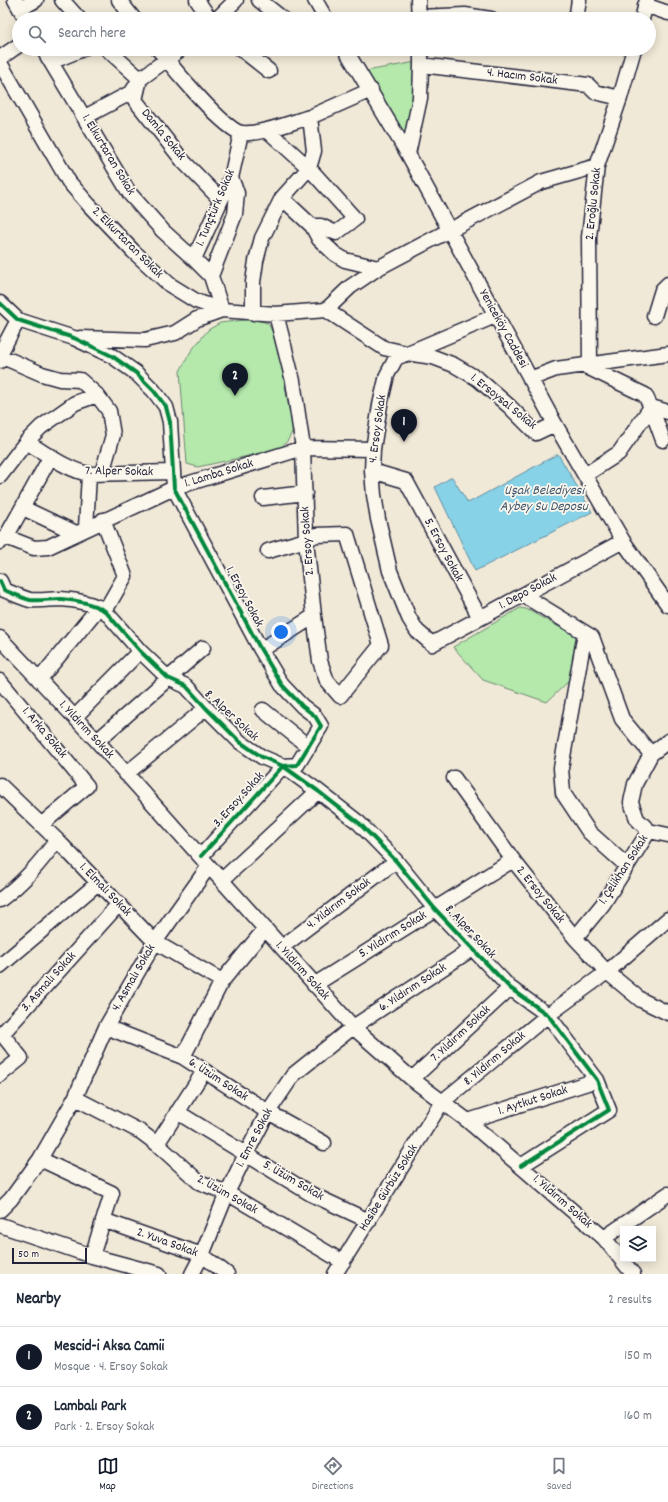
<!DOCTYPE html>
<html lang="en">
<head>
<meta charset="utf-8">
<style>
	body { margin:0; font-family:Dekko,sans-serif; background:#f6f6f7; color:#1f2937 }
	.controls { position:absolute; right:12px; bottom:12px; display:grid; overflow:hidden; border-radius:0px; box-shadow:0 2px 10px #0003 }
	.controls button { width:36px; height:36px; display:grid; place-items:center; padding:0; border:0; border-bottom:1px solid #e0e1e3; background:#fff; color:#1f2937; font:20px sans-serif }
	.scale { position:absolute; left:12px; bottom:10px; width:75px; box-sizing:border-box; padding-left:4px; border:2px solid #22223b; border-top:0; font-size:11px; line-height:14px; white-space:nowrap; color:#22223b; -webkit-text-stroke:3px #fbf7ec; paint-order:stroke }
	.you { position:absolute; left:281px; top:632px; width:14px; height:14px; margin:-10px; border:3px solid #fff; border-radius:50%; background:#1a73e8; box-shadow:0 0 0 6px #1a73e833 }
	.badge { display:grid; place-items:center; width:26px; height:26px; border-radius:50%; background:#111827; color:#fff; font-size:13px; font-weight:700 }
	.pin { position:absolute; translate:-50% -33px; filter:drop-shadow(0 1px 2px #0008) }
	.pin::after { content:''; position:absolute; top:21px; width:14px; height:12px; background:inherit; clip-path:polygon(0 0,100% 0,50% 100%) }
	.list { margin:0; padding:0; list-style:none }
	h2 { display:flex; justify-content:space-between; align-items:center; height:52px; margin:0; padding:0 16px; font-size:17px }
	h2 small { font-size:13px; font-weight:400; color:#747a83 }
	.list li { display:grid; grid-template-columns:26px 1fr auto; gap:12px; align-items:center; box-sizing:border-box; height:60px; padding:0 16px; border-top:1px solid #e0e1e3 }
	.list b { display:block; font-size:15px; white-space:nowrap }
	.list p { margin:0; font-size:13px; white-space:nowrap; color:#747a83 }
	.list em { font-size:13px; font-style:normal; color:#747a83 }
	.icon { flex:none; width:22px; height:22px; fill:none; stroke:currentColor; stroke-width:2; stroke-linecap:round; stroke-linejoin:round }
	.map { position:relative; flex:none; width:668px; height:1274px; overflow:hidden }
	.search { position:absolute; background:#fff; box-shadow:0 2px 10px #0003; left:12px; right:12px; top:12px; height:44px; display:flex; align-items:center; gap:10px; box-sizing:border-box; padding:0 14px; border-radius:22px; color:#747a83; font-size:15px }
	.sheet { height:172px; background:#fff }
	nav { display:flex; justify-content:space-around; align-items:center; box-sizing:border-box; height:56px; border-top:1px solid #e0e1e3; background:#fff; font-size:11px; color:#747a83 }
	nav a { display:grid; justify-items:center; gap:2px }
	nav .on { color:#111827 }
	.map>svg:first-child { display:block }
</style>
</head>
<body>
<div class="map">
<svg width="668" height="1274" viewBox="0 0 668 1274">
	<rect width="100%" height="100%" fill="#f1e9d7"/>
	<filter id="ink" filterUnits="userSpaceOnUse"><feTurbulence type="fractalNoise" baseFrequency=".025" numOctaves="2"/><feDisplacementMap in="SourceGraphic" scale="8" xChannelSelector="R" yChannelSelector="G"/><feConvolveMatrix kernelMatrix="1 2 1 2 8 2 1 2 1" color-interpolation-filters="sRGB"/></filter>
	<g filter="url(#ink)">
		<!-- green -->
		<path fill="#b4e9ab" stroke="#6b8673" d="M416,62L417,93L407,131L401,134L366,71Z
			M252,319L268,323L277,341L293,430L288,440L280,449L198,467L187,464L180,371L191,351L208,330L220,323Z
			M520,608L526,609L583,640L572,678L547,702L483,680L453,647Z"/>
		<!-- water -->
		<path fill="#87d2e7" stroke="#5f8ca2" d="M558,454L592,512L475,571L435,487L452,477L468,503Z"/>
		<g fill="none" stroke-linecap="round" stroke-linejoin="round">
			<!-- minor casing -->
			<g stroke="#22223b" stroke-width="17">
				<path id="minor" d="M15,0L26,19
					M62,0L79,19
					M119,0L134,19
					M197,0L210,19
					M259,0L283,19
					M315,0L326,19
					M418,0L419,19
					M645,5L668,13
					M20,9L36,0
					M419,17L465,15L491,19
					M217,19L236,0
					M576,19L579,0
					M642,19L647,0
					M43,49L130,194L163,231L194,259L211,276L222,310L197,319L175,333L145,340L80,338
					M107,49L140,79L135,100L183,161L221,200
					M158,49C170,64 225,131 242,133C260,135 292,122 310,117
					M241,49L269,71
					M345,49L408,154L555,424L623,541L668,605
					M0,58L19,45
					M51,62L83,49
					M0,63L69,182L89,205L133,251L170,285L196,301L222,310L276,314L326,310
					M421,65L588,85L595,92L620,98
					M85,117L132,92L140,79L181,49
					M267,130L309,168L355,219L336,233L321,226H312
					M408,154L420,98L421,65V49
					M282,198L312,226L319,239L335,254L345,260L378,268
					M194,259L231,178L241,133
					M211,276L235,214L237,193L231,178
					M0,303L18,320L74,338L112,356L136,373L154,391L166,407L170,422L174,488L261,650L282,685L302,706L315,716L321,726L297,765L283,766L201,856
					M326,310L350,287L378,268L541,182L597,166
					M326,310L384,348L406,353L433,357L454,365L478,379L509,406L536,433L555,424
					M253,313V282L256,261L262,238L282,198L309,168L314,151L310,117L371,90
					M495,316L396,358L387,375L380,405L373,449L372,471L374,495L378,519L390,571L409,618L417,631L432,644L623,541
					M654,316L662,290L668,284
					M0,354L18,320
					M0,361L5,358L42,374L60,379L80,380L97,395L75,403L41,427L26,442L0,476
					M583,365L645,395L651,407L668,412
					M590,365L589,237L597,166L620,98L634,49
					M530,379L556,369L668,354
					M97,395L109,411L113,435L102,473
					M651,407L663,440
					M26,442C46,453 67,470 89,474L172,472
					M372,471L406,481L480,618
					M585,475L619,453L651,407
					M263,498L305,493
					M23,508L76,533
					M103,520L125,576L105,611
					M86,528L89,474
					M6,537L34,548L48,547L174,488L303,448L373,449
					M0,542L6,537L51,456
					M268,551L306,540L316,535L347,534L381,645L340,696L327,681L320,661L314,616L306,540L303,448L293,381L276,314
					M0,581L4,590C12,593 22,598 30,600C41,601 51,599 61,599C76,600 92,603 105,611L140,651L168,678L186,686L206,708L240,742L262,757L283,766L318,791L359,823L396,861L435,909L510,988L548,1015L597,1080L609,1110L521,1166
					M523,595L592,637L622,719L651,754
					M585,633L561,768L563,793L589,832L627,866
					M0,638L97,741L353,1027L412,1079L468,1121L604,1238L633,1274
					M261,650L314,616
					M39,680L99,607
					M0,681L87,786L41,825
					M263,710L309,747
					M75,717L140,651
					M97,741L203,648
					M126,774L206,708
					M454,778L513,860L575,938L607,972L641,1000L668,1013
					M0,785L57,840L155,942L222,981
					M649,831L668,835
					M222,880L318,791
					M0,900C24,882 39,864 57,840
					M575,938L603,904L649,831L637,819L631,802L635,784L651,754L668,741
					M282,947L396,861
					M0,966L98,883
					M314,985L513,860
					M106,1027L183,1057L268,1112L324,1143
					M183,1057L222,981L265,929
					M0,1075L21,1058L2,1034L118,905
					M412,1079L510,988
					M75,1098L141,1132L157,1144L199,1182L227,1193L343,1262
					M177,1112L311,1194L369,1221
					M468,1121L597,1080
					M157,1144L204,1071
					M40,1159L112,1193L92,1256
					M0,1210L11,1199L40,1159L75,1098L106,1027L155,942L209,866
					M103,1220L202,1255L227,1274
					M0,1225L92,1256L159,1274
					M604,1238L668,1194
					M192,1274L202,1255L227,1193L246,1154L268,1112L293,1075L353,1027L472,949
					M335,1274L442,1102L548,1015L607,972L668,919"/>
			</g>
			<!-- minor -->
			<use href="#minor" stroke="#fbf7ec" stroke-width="14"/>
			<!-- cycleway casing -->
			<g stroke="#fbf7ec" stroke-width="6">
				<path id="cycleway" d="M0,303L18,320L74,338L112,356L136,373L154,391L166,407L170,422L174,488L261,650L282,685L302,706L315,716L321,726L297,765L283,766L201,856
					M0,581L4,590C12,593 22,598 30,600C41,601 51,599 61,599C76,600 92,603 105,611L140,651L168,678L186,686L206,708L240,742L262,757L283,766L318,791L359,823L396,861L435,909L510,988L548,1015L597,1080L609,1110L521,1166"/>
			</g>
			<!-- cycleway -->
			<use href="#cycleway" stroke="#00873e" stroke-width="4"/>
		</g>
	</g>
	<g text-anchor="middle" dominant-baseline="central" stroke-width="3.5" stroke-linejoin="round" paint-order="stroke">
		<!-- street labels -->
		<g font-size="13" fill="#22223b" stroke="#fbf7ec">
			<text transform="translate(522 77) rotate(7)">4. Hacım Sokak</text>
			<text transform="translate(163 135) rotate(51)">Damla Sokak</text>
			<text transform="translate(108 155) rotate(59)">1. Elkurtaran Sokak</text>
			<text transform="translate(594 204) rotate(-84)">2. Eroğlu Sokak</text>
			<text transform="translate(216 208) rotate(-67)">1. Tunçtürk Sokak</text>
			<text transform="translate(127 243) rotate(45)">2. Elkurtaran Sokak</text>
			<text transform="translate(503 329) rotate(61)">Yeniceköy Caddesi</text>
			<text transform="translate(503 402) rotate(39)">1. Ersoysal Sokak</text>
			<text transform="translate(378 429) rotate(-82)">4. Ersoy Sokak</text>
			<text transform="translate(119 472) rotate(1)">7. Alper Sokak</text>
			<text transform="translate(219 474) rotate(-17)">1. Lamba Sokak</text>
			<text transform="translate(308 541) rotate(-94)">2. Ersoy Sokak</text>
			<text transform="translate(443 550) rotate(62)">5. Ersoy Sokak</text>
			<text transform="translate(528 592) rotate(-28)">1. Depo Sokak</text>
			<text transform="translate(244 597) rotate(62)">1. Ersoy Sokak</text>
			<text transform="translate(231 716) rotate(43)">8. Alper Sokak</text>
			<text transform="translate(86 730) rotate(47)">1. Yıldırım Sokak</text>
			<text transform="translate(44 733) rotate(50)">1. Arka Sokak</text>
			<text transform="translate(239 800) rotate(-48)">3. Ersoy Sokak</text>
			<text transform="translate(624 870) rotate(-57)">1. Çelikhan Sokak</text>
			<text transform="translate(105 890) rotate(46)">1. Elmalı Sokak</text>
			<text transform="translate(540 895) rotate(51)">2. Ersoy Sokak</text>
			<text transform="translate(339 904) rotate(-37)">4. Yıldırım Sokak</text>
			<text transform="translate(470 932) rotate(47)">8. Alper Sokak</text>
			<text transform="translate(393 935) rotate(-32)">5. Yıldırım Sokak</text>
			<text transform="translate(302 971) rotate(48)">1. Yıldırım Sokak</text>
			<text transform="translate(134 978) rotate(-60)">4. Asmalı Sokak</text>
			<text transform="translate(49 982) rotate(-48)">3. Asmalı Sokak</text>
			<text transform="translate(413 988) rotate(-33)">6. Yıldırım Sokak</text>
			<text transform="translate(461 1034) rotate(-43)">7. Yıldırım Sokak</text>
			<text transform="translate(495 1059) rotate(-40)">8. Yıldırım Sokak</text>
			<text transform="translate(218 1080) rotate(33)">6. Üzüm Sokak</text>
			<text transform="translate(533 1101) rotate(-18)">1. Aytkut Sokak</text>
			<text transform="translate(255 1138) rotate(-62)">1. Emre Sokak</text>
			<text transform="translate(293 1181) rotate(30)">5. Üzüm Sokak</text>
			<text transform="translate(389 1188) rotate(-58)">Hasibe Gürbüz Sokak</text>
			<text transform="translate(227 1195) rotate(29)">2. Üzüm Sokak</text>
			<text transform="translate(562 1202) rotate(41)">1. Yıldırım Sokak</text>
			<text transform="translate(167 1243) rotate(20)">2. Yuva Sokak</text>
		</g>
		<!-- water labels -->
		<g font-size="14" font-style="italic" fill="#40576f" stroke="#fbf7ec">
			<text x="544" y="491">Uşak Belediyesi<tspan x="544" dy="16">Aybey Su Deposu</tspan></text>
		</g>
	</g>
</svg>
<div class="controls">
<button><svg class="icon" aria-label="layers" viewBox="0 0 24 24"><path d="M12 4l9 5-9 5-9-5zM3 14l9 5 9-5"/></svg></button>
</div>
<div class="scale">50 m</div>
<div class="you"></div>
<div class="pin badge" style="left:404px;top:442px">1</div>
<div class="pin badge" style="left:235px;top:396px">2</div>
<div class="search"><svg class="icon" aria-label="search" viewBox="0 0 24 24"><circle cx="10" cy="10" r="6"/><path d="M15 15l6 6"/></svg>Search here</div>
</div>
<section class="sheet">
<h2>Nearby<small>2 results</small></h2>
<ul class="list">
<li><span class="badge">1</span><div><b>Mescid-i Aksa Camii</b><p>Mosque · 4. Ersoy Sokak</p></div><em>150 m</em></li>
<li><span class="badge">2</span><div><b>Lambalı Park</b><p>Park · 2. Ersoy Sokak</p></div><em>160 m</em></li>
</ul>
</section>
<nav>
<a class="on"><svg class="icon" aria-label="map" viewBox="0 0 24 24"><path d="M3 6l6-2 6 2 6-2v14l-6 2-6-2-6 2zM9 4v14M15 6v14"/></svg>Map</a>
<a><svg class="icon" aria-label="directions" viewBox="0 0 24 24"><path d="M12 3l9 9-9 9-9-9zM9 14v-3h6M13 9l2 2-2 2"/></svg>Directions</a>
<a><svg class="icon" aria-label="saved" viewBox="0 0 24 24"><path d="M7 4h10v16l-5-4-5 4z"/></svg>Saved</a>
</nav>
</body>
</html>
